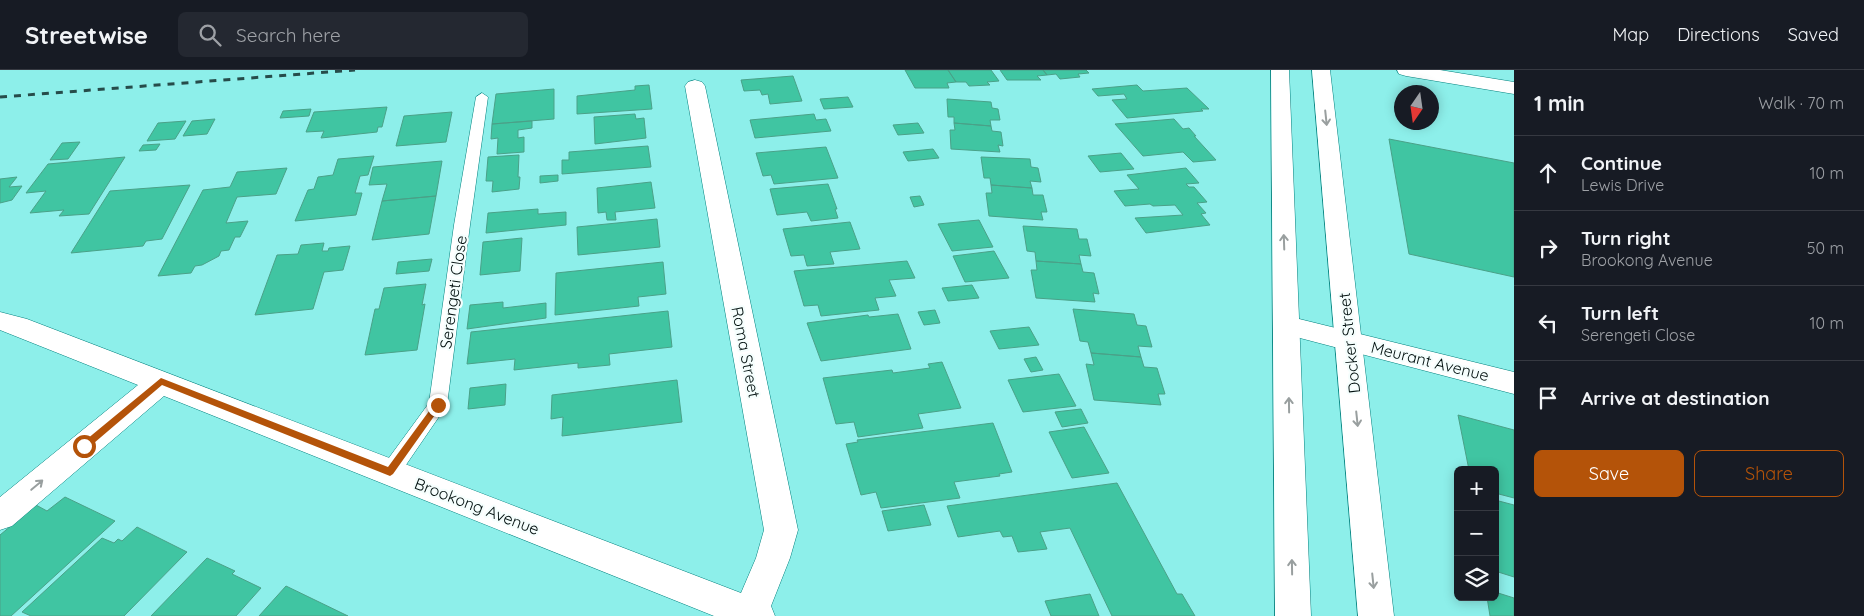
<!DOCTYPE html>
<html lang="en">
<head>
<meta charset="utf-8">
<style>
	body { margin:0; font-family:Quicksand,sans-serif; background:#242831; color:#f1f3f6 }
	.controls { position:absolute; right:15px; bottom:15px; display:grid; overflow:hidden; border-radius:8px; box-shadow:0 2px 12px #0003 }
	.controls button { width:45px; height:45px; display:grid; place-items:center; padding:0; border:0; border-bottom:1px solid #363941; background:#171b24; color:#f1f3f6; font:25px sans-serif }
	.compass { position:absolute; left:1394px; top:15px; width:45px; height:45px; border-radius:50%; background:#171b24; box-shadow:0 2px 12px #0003; rotate:193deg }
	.stop { position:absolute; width:15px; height:15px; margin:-11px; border:4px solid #b45309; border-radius:50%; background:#fff }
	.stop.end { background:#b45309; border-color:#fff; box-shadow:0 1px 5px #0008 }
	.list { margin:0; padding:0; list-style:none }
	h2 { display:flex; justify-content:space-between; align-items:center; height:65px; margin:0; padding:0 20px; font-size:21px }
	h2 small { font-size:16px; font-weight:400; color:#9ea1a6 }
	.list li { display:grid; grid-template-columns:32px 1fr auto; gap:15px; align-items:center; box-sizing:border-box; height:75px; padding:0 20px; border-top:1px solid #363941 }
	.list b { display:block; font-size:19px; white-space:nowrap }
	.list p { margin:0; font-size:16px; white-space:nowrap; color:#9ea1a6 }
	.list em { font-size:16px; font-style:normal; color:#9ea1a6 }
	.actions { display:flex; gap:10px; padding:15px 20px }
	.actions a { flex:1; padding:11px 0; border:1px solid #b45309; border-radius:8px; text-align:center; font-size:18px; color:#b45309 }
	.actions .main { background:#b45309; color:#fff }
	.icon { flex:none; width:28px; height:28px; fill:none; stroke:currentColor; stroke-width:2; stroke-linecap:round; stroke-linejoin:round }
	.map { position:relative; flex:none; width:1514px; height:546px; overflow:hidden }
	header { display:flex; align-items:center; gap:30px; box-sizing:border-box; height:70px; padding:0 25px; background:#171b24; border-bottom:1px solid #363941 }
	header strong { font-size:24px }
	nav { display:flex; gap:28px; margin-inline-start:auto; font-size:18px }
	.search { width:350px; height:45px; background:#242831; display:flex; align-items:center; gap:12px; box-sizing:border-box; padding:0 18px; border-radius:8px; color:#9ea1a6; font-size:19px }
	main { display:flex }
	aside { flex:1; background:#171b24 }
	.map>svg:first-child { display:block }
</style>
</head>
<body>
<header>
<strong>Streetwise</strong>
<div class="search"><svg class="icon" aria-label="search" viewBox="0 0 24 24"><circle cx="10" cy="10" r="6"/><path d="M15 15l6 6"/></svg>Search here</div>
<nav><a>Map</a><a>Directions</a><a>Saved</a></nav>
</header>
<main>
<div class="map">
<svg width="1514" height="546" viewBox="0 0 1514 546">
	<rect width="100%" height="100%" fill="#8defea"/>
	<!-- building -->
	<path fill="#40c5a2" stroke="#4aa188" d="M905,0H948L956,12L947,13L949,18H915Z
		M948,0H991L999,11L987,12L990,15L969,16L966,12H956Z
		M1000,0H1043L1047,5L1037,6L1041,10H1007Z
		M1043,0H1086L1089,3L1078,4L1080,7L1060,9L1056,4L1047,5Z
		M793,6L802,31L770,34L768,24L762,25L760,20L744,21L741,10Z
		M649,15L652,39L577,44V26L635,20V16Z
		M1137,15L1143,21L1187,18L1209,39H1201L1203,41L1127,48L1112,30L1127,29L1124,24L1098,26L1092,19Z
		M554,19V49L492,54L496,24Z
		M848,27L853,37L824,39L820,29Z
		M947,29L991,32L992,38L998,39L1000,50H990L991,56L954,53V47H948Z
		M387,37L382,57H378L377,62L321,68L324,61L306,62L314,42Z
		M311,39L309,46L280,48L283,41Z
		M452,42L446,72L396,76L404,46Z
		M635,44L636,49L644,48L646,68L595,74L594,47Z
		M814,44L816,50L826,49L831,61L755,68L750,50Z
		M215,49L207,64L183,66L192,51Z
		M1174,49L1183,59L1189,58L1196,66H1194L1216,90L1193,92L1183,82L1143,86L1115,54Z
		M186,51L175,69L147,71L158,53Z
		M532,51V58L518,60V68L524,67V82L497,84L498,68L491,69L492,54Z
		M918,53L924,63L898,65L893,55Z
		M954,53L991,56L992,61L1001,62L1003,76L998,75L1000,82L951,79L950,60H955Z
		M1389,69L1514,93V207L1409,184Z
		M80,72L68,89L50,90L62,73Z
		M160,74L156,80L139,81L143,75Z
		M648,76L651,97L562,104V90H569V82Z
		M826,77L838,108L774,114L771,105L763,106L756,83Z
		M933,79L939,88L908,91L903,82Z
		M1121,83L1134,99L1100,102L1088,86Z
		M519,85L518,107H520L519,119L492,122L493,111H486L488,87Z
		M374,86L368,105L360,106L355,123H362L356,145L295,151L308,120L314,119L318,107L333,105L338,89Z
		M125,87L89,144L59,146L64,140L30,143L46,121L26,123L48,94Z
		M981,87L1030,89L1031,97L1038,98L1041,112L1030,111L1032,118L991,115L990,108H984Z
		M442,91L436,126L382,131L387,114L369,115L373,97Z
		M287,98L276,124L237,127L226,153L248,151L240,167H235L229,180L221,181L219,186L202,195L195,196L191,203L158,206L203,120L230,117L237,102Z
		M1186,98L1199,113L1186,114L1189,117H1194L1207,132L1197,133L1206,143L1201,144L1210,155L1146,163L1135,148L1183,145L1175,135L1153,136L1150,134L1125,136L1114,121L1139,119L1127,105Z
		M558,105V111L540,113V106Z
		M17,107L9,117L22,116L12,130L0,133V109Z
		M651,112L655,138L615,142L616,150H607L606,142L598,143L597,118Z
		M828,114L837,139H835L838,148L811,151L807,142L777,145L770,119Z
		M190,115L162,169L146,171L143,176L71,183L110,121Z
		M991,115L1032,118L1033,125H1043L1047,142H1041L1043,150L989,146L986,123H992Z
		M436,126L429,164L372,170L382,131Z
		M920,126L924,135L914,137L910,127Z
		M538,139V144L566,142V155L486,163L488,143Z
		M657,149L660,177L578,185L577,157Z
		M979,150L993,177L952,181L938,154Z
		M850,152L860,179L830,182L834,194L807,196L804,185L791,186L783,159Z
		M1023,156L1077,159L1079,169H1087L1091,186L1079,185L1081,194L1036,191L1035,182L1027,181Z
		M522,168L520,201L480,205L483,172Z
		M324,173L322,181H328L329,178L350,176L343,200L324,202L313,239L255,245L277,185L298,184L301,175Z
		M994,181L1009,208L965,212L953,186Z
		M432,189L429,201L396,204L398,192Z
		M907,191L915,208L889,210L896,226L875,228L879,240L821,246L818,235L804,236L794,201Z
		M1036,191L1081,194L1083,202L1094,203L1099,224L1093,223L1095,232L1036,228L1031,200H1037Z
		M663,192L666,224L638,227L639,236L555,245L556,203Z
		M426,214L422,235L425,234L417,280L365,285L375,239H379L384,218Z
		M972,215L979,228L948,231L942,218Z
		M503,232V238L546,233V248L467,259L470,235Z
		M1073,239L1134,244L1137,255L1146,256L1152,277L1138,276L1141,287L1091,283L1088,272L1080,271Z
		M935,240L940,253L924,255L918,242Z
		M668,241L672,277L609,284L610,295L578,298V293L514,300L515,289L467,294L471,262Z
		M898,244L911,279L821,291L807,253L868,245L869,247Z
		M1029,257L1039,275L999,279L990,261Z
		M1091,283L1141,287L1144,297L1157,298L1165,324H1158L1161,335L1094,330L1086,294L1094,295Z
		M1036,287L1043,300L1031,302L1024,289Z
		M942,292L961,338L918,344L923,358L858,367L854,352L836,354L823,308L892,300L893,303L930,298L928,294Z
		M1059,304L1076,336L1023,342L1008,310Z
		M677,310L682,352L562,366L563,347L551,349L552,325Z
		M506,314L505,335L468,339L470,318Z
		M1081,339L1088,353L1062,357L1055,342Z
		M1458,345L1514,360V428L1495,423V400H1469Z
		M993,353L1012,402L999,404L1000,406L954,412L960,428L881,438L876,422L861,425L846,374L858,372L857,370Z
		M1084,357L1109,403L1072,408L1049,362Z
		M1117,413L1177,524H1182L1195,546H1112L1070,458L1040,462L1047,479L1018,482L1012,466L1003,467L1000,461L958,467L947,436Z
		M65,427L115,451L11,546H0V465L36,435L47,441Z
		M1495,430L1514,435V507L1495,501Z
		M924,435L931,455L888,461L882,441Z
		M137,457L187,482L124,546H31L22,542L102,468L114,473L118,469L122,471Z
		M207,488L235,501L232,504L261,518L236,546H151Z
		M286,516L348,546H259Z
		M1495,522L1514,528V546H1490L1487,527H1495Z
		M1090,524L1099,546H1051L1045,531Z"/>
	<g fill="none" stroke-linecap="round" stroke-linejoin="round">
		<!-- lane casing -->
		<g stroke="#03817e" stroke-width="1">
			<path id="lane" d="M482,23L488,27L470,155L447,335L397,408L390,410L383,408L380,402L383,396L429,333L454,155L476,27Z"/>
		</g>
		<!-- street casing -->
		<g stroke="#03817e" stroke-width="1">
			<path id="street" d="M1397,0H1440L1514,12V24L1406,6L1399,4Z
				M695,10L702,12L705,16L798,460L790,488L771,536L775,546H714L164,326L12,456L0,460V427L138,315L0,260V242L27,249L741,523L756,488L764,460L685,16L688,12Z
				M1287,246L1514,302V324L1277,262L1274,255L1277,248Z"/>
		</g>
		<!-- secondary casing -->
		<g stroke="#03817e" stroke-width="1">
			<path id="secondary" d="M1271,0H1289L1311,546H1275Z
				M1312,0H1330L1394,546H1358Z"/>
		</g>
		<!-- lane -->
		<use href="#lane" fill="#fff" fill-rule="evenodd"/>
		<!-- street -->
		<use href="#street" fill="#fff" fill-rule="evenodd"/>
		<!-- secondary -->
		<use href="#secondary" fill="#fff" fill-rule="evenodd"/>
		<!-- rail -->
		<path stroke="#264c4a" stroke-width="3" stroke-dasharray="7 7" stroke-linecap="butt" d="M0,27L355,0"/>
	</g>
	<!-- one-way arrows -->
	<defs><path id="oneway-shaft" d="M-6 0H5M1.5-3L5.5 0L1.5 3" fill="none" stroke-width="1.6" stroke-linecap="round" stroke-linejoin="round" transform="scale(1.25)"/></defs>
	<g stroke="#999f9f">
		<use href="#oneway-shaft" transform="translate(1326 48) rotate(84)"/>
		<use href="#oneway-shaft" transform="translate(1284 172) rotate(-92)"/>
		<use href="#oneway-shaft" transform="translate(1289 335) rotate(-91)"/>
		<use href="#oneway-shaft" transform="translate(1357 349) rotate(84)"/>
		<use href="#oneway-shaft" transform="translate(37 415) rotate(-40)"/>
		<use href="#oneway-shaft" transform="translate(1292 497) rotate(-91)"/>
		<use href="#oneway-shaft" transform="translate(1373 511) rotate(84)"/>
	</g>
	<!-- route -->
	<path fill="#b45309" d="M161,308L388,397L435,333L438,332L442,335L393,404L390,406L162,315L87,379H81V374Z"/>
	<g text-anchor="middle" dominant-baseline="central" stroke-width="4.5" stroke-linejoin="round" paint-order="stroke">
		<!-- street labels -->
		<g font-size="16" fill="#000f0e" stroke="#f5fefd">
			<text transform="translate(453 222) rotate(-82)">Serengeti Close</text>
			<text transform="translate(1349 273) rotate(-96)">Docker Street</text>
			<text transform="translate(746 282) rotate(79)">Roma Street</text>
			<text transform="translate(1430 291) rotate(14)">Meurant Avenue</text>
			<text transform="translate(477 436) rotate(21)">Brookong Avenue</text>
		</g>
	</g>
</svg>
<div class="controls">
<button>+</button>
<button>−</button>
<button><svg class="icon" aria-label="layers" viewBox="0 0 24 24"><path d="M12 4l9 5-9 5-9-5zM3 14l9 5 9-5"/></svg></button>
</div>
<svg class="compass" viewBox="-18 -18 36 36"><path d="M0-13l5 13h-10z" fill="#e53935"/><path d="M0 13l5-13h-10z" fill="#9ea1a6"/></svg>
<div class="stop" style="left:84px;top:376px"></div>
<div class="stop end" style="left:438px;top:335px"></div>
</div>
<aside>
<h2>1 min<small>Walk · 70 m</small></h2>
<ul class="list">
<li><svg class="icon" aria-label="ahead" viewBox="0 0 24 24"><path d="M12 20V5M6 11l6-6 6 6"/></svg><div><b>Continue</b><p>Lewis Drive</p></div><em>10 m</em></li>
<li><svg class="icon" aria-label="right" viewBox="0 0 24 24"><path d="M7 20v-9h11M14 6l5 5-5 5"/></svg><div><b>Turn right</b><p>Brookong Avenue</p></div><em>50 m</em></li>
<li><svg class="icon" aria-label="left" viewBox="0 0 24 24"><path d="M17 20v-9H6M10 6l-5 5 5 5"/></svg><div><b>Turn left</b><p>Serengeti Close</p></div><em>10 m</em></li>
<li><svg class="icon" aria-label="arrive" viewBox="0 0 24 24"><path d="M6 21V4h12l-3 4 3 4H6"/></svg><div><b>Arrive at destination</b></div></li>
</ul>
<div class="actions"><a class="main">Save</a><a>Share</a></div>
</aside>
</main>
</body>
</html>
